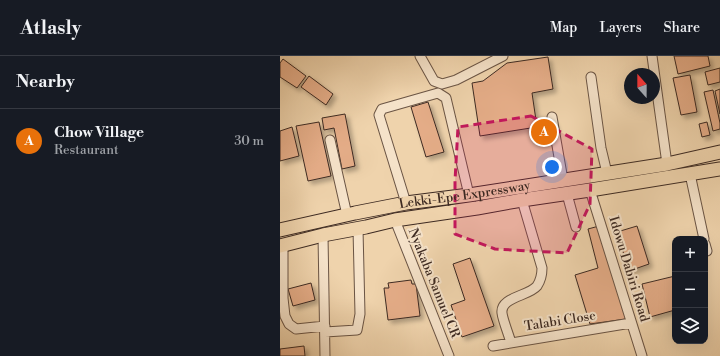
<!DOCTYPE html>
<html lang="en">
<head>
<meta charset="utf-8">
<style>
	body { margin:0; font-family:"Libre Bodoni",serif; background:#20242c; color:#f1f3f6 }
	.controls { position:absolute; right:12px; bottom:12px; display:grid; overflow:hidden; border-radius:8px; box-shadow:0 4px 16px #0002 }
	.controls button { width:36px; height:36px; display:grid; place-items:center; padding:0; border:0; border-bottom:1px solid #363941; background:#171b24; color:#f1f3f6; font:20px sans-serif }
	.compass { position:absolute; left:344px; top:12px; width:36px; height:36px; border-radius:50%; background:#171b24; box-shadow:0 4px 16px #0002; rotate:339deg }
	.you { position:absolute; left:272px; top:111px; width:14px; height:14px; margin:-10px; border:3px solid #fff; border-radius:50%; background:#1a73e8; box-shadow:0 0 0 6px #1a73e833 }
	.badge { display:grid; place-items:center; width:26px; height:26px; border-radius:50%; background:#7c3aed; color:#fff; font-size:13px; font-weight:700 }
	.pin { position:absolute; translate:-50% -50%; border:2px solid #fff; box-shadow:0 1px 4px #0006 }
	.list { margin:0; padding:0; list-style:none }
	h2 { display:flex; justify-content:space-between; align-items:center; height:52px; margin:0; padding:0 16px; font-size:17px }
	h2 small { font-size:13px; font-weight:400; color:#9ea1a6 }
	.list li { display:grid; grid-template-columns:26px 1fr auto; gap:12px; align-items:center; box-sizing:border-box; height:64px; padding:0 16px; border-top:1px solid #363941 }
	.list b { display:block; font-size:15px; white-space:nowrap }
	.list p { margin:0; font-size:13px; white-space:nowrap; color:#9ea1a6 }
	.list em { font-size:13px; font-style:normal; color:#9ea1a6 }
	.icon { flex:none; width:22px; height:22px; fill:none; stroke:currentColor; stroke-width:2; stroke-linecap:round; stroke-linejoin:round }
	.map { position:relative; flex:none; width:440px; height:300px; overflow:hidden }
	header { display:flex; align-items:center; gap:24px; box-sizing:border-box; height:56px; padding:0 20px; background:#171b24; border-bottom:1px solid #363941 }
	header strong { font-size:19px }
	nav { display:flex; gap:22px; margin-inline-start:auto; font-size:14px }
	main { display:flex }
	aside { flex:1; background:#171b24 }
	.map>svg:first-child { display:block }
</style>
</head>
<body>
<header>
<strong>Atlasly</strong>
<nav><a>Map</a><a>Layers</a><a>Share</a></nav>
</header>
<main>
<aside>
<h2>Nearby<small></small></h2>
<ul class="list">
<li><span class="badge" style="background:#e8710a">A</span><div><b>Chow Village</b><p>Restaurant</p></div><em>30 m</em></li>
</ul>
</aside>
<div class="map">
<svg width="440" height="300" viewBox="0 0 440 300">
	<defs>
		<filter id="shadow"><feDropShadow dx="3.5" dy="3.5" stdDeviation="2" flood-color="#0004"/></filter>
	</defs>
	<rect width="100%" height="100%" fill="#efd3ac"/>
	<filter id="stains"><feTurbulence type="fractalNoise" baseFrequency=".005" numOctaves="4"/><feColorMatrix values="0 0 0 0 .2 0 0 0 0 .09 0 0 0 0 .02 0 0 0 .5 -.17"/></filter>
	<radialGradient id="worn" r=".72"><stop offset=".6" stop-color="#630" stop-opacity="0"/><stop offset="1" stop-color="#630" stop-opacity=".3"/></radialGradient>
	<!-- building -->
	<path fill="#e5ad88" stroke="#3d2a22" filter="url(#shadow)" d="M394,0H428L430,10L398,18Z
		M268,1L273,33L252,37L257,71L200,80L192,27L203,25L227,7Z
		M3,3L26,20L17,32L0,21V7Z
		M440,12V26L428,29L425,16Z
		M410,19L417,56L401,59L393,22Z
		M29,20L53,38L46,49L21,31Z
		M440,33V58L435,35Z
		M433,34L440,67V73L433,75L424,36Z
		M148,46L164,96L146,101L131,51Z
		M65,58L75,110L62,113L54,72L44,74L42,62Z
		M39,66L51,120L28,125L16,70Z
		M427,66L430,79L422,81L419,68Z
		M12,71L19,100L0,105V75Z
		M319,170L346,263L310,268L295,219L318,212L308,173Z
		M357,170L369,208L349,215L337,176Z
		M190,202L214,270L182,281L171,249L185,244L173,208Z
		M395,220V254L370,261L362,228Z
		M131,224L132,228H136L140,260L108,264L104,232H109L108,227Z
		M31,227L35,244L13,250L8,233Z
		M24,290L25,300H0V293Z"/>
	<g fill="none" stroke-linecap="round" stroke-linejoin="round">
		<!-- minor casing -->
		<g stroke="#6a5444" stroke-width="11">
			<path id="minor" d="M140,0L154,25L162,28L176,24L223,0
				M372,0L387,108
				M311,21L321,92L327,117
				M272,61L283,124
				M50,84L67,159
				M410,118L424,183
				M310,134L362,300
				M287,138L296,171
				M126,147L99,59L102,53L158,37L166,42L189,139
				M115,164L169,300
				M43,179L45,300
				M425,188L427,195
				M3,189V242L5,260L9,268L16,273L45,270
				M45,276L77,274L80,258L78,173
				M231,287C229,279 223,265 222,257C220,241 249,240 257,230C261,224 262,219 262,212L242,144
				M213,290L351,267"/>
		</g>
		<!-- highway casing -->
		<g stroke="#3d2a22" stroke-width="15">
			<g id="highway">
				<path id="s1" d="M0,174L75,157L126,147L189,139L387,108L440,96"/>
				<path d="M0,190L43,179L86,171L115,164L197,152L242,144L310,134L440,113"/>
			</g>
		</g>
		<!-- minor -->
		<use href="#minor" stroke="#f5e2c9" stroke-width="9"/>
		<!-- highway -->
		<use href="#highway" stroke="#efd3ac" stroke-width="13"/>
	</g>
	<!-- marked area -->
	<path fill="#c2185b" fill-opacity="0.2" stroke="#c2185b" stroke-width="3" stroke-dasharray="8 5" stroke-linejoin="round" d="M251,60L312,93L310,148L287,197L215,193L175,178V125L178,71Z"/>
	<g text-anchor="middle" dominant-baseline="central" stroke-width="4" stroke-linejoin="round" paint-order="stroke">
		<!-- street labels -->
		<g font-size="13" fill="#3d2a22" stroke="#f5e2c9">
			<text stroke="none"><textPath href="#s1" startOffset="188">Lekki-Epe Expressway</textPath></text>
			<text transform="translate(349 213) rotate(73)">Idowu Dabiri Road</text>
			<text transform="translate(154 227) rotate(68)">Nyakaba Samuel CR</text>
			<text transform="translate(280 265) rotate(-9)">Talabi Close</text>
		</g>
	</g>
	<rect width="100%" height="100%" filter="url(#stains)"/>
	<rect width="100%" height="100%" fill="url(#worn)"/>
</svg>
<div class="controls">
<button>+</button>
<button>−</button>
<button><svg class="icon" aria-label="layers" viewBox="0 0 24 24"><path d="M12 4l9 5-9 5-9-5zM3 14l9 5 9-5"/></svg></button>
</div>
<svg class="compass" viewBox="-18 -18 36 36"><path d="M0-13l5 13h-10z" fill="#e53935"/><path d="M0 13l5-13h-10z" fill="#9ea1a6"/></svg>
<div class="you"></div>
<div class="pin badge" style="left:264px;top:76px;background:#e8710a">A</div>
</div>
</main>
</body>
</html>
